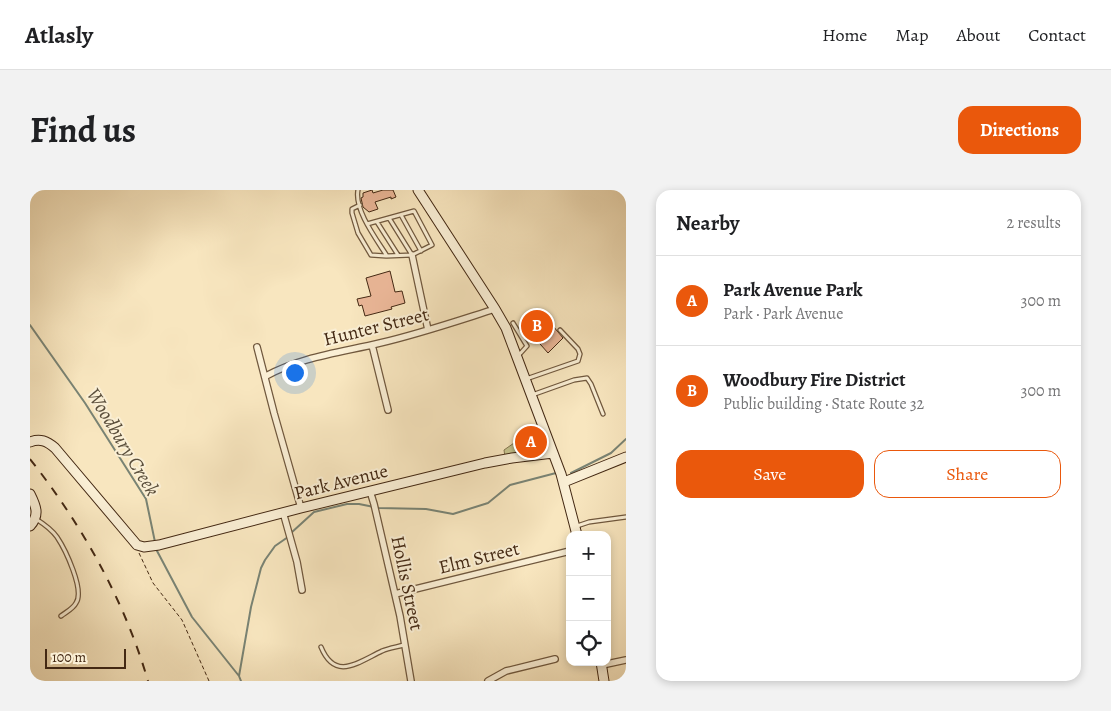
<!DOCTYPE html>
<html lang="en">
<head>
<meta charset="utf-8">
<style>
	body { margin:0; font-family:Alegreya,serif; background:#f2f2f2; color:#202124 }
	.controls { position:absolute; right:15px; bottom:15px; display:grid; overflow:hidden; border-radius:10px; box-shadow:0 2px 8px #0003 }
	.controls button { width:45px; height:45px; display:grid; place-items:center; padding:0; border:0; border-bottom:1px solid #e0e0e0; background:#fff; color:#202124; font:25px sans-serif }
	.scale { position:absolute; left:15px; bottom:12px; width:81px; box-sizing:border-box; padding-left:5px; border:2px solid #432813; border-top:0; font-size:14px; line-height:18px; white-space:nowrap; color:#432813; -webkit-text-stroke:4px #faefd5; paint-order:stroke }
	.you { position:absolute; left:264px; top:182px; width:18px; height:18px; margin:-12px; border:4px solid #fff; border-radius:50%; background:#1a73e8; box-shadow:0 0 0 8px #1a73e833 }
	.badge { display:grid; place-items:center; width:32px; height:32px; border-radius:50%; background:#ea580c; color:#fff; font-size:16px; font-weight:700 }
	.pin { position:absolute; translate:-50% -50%; border:2px solid #fff; box-shadow:0 1px 5px #0006 }
	.list { margin:0; padding:0; list-style:none }
	h2 { display:flex; justify-content:space-between; align-items:center; height:65px; margin:0; padding:0 20px; font-size:21px }
	h2 small { font-size:16px; font-weight:400; color:#757577 }
	.list li { display:grid; grid-template-columns:32px 1fr auto; gap:15px; align-items:center; box-sizing:border-box; height:90px; padding:0 20px; border-top:1px solid #e0e0e0 }
	.list b { display:block; font-size:19px; white-space:nowrap }
	.list p { margin:0; font-size:16px; white-space:nowrap; color:#757577 }
	.list em { font-size:16px; font-style:normal; color:#757577 }
	.actions { display:flex; gap:10px; padding:15px 20px }
	.actions a { flex:1; padding:11px 0; border:1px solid #ea580c; border-radius:15px; text-align:center; font-size:18px; color:#ea580c }
	.actions .main { background:#ea580c; color:#fff }
	.icon { flex:none; width:28px; height:28px; fill:none; stroke:currentColor; stroke-width:2; stroke-linecap:round; stroke-linejoin:round }
	.map { position:relative; flex:none; width:596px; height:491px; overflow:hidden; border-radius:15px }
	header { display:flex; align-items:center; gap:30px; box-sizing:border-box; height:70px; padding:0 25px; background:#fff; border-bottom:1px solid #e0e0e0 }
	header strong { font-size:24px }
	nav { display:flex; gap:28px; margin-inline-start:auto; font-size:18px }
	.intro { display:flex; align-items:center; justify-content:space-between; box-sizing:border-box; height:120px; padding:0 30px }
	h1 { margin:0; font-size:35px }
	.button { padding:12px 22px; border-radius:15px; background:#ea580c; color:#fff; font-size:18px; font-weight:700 }
	main { display:flex; gap:30px; padding:0 30px }
	aside { flex:1; background:#fff; border-radius:15px; box-shadow:0 2px 8px #0003 }
	.map>svg:first-child { display:block }
</style>
</head>
<body>
<header>
<strong>Atlasly</strong>
<nav><a>Home</a><a>Map</a><a>About</a><a>Contact</a></nav>
</header>
<div class="intro"><h1>Find us</h1><a class="button">Directions</a></div>
<main>
<div class="map">
<svg width="596" height="491" viewBox="0 0 596 491">
	<rect width="100%" height="100%" fill="#f8e6bf"/>
	<filter id="stains"><feTurbulence type="fractalNoise" baseFrequency=".004" numOctaves="4"/><feColorMatrix values="0 0 0 0 .2 0 0 0 0 .09 0 0 0 0 .02 0 0 0 .5 -.17"/></filter>
	<radialGradient id="worn" r=".72"><stop offset=".6" stop-color="#630" stop-opacity="0"/><stop offset="1" stop-color="#630" stop-opacity=".3"/></radialGradient>
	<!-- green -->
	<path fill="#c5c38d" stroke="#847650" d="M510,235L521,261L475,267L474,260Z"/>
	<g fill="none" stroke-linecap="round" stroke-linejoin="round">
		<!-- stream -->
		<path stroke="#798374" stroke-width="2" d="M0,135L55,213L116,309L125,352
			M541,283L581,263L596,249
			M261,343L284,322L317,314H329L349,318L396,319L423,324L458,313L480,295L526,283
			M126,359L162,427L209,486L211,491
			M209,486L221,417L231,378L235,370L245,356L258,347"/>
	</g>
	<!-- building -->
	<path fill="#eab697" stroke="#432813" d="M342,0L343,3L353,0H363L366,7L361,9V7L345,12L348,19L339,22L333,17L331,8L333,7V3Z
		M360,81L365,102L372,101L375,113L361,117L362,119L335,126L332,115L329,116L327,109L341,106L336,88Z
		M509,126L521,138L523,136L533,148L518,163L496,138Z"/>
	<g fill="none" stroke-linecap="round" stroke-linejoin="round">
		<!-- lane casing -->
		<g stroke="#70583e" stroke-width="5.5">
			<path id="lane" d="M328,0C324,20 347,50 357,66L382,65L402,55L384,21L337,34
				M330,15L322,19V23L328,43L341,65L356,66
				M371,25L391,61
				M359,28L382,65
				M347,32L368,65
				M483,133L497,156L488,166
				M496,189L548,171L550,164L548,159L530,140
				M502,205L544,190L557,188L561,194L573,224
				M6,329C14,334 22,340 27,347C35,359 55,400 46,413C43,419 36,422 31,426
				M547,336L559,332L596,327
				M291,457C305,491 327,473 352,461C359,458 367,457 374,455"/>
		</g>
		<!-- street casing -->
		<g stroke="#70583e" stroke-width="8">
			<path id="street" d="M382,65L398,140
				M342,155L358,220
				M227,157L244,223L271,318
				M236,186C270,167 313,162 350,153C389,144 427,131 465,119
				M340,301L344,314L370,426L381,491
				M253,322L267,372L272,400
				M365,404L540,361
				M572,475L596,470
				M458,491L476,481L525,469"/>
		</g>
		<!-- secondary casing -->
		<g stroke="#432813" stroke-width="11">
			<path id="secondary" d="M388,0L465,119L476,138L531,284L547,345
				M0,252C10,248 17,251 25,258L107,355L114,357L129,355L271,318L455,273L482,268L523,263
				M534,292L596,267
				M0,304C6,316 10,325 0,336
				M571,472L574,491"/>
		</g>
		<!-- path -->
		<path stroke="#432813" stroke-width="1" stroke-dasharray="4 2.5" stroke-linecap="butt" d="M109,363L123,393L152,430L179,491"/>
		<!-- lane -->
		<use href="#lane" stroke="#faefd5" stroke-width="3"/>
		<!-- street -->
		<use href="#street" stroke="#faefd5" stroke-width="5.5"/>
		<!-- secondary -->
		<use href="#secondary" stroke="#faefd5" stroke-width="9"/>
		<!-- rail -->
		<path stroke="#432813" stroke-width="2" stroke-dasharray="9 9" stroke-linecap="butt" d="M0,269C52,335 94,409 118,491"/>
	</g>
	<g text-anchor="middle" dominant-baseline="central" stroke-width="4" stroke-linejoin="round" paint-order="stroke">
		<!-- street labels -->
		<g font-size="19" fill="#432813" stroke="#faefd5">
			<text transform="translate(346 137) rotate(-14)">Hunter Street</text>
			<text transform="translate(311 292) rotate(-14)">Park Avenue</text>
			<text transform="translate(449 368) rotate(-14)">Elm Street</text>
			<text transform="translate(377 393) rotate(78)">Hollis Street</text>
		</g>
		<!-- water labels -->
		<g font-size="20" font-style="italic" fill="#5a4e3b" stroke="#faefd5">
			<text transform="translate(93 252) rotate(59)">Woodbury Creek</text>
		</g>
	</g>
	<rect width="100%" height="100%" filter="url(#stains)"/>
	<rect width="100%" height="100%" fill="url(#worn)"/>
</svg>
<div class="controls">
<button>+</button>
<button>−</button>
<button><svg class="icon" aria-label="locate" viewBox="0 0 24 24"><circle cx="12" cy="12" r="6"/><path d="M12 2v4M12 18v4M2 12h4M18 12h4"/></svg></button>
</div>
<div class="scale">100 m</div>
<div class="you"></div>
<div class="pin badge" style="left:501px;top:252px">A</div>
<div class="pin badge" style="left:507px;top:136px">B</div>
</div>
<aside>
<h2>Nearby<small>2 results</small></h2>
<ul class="list">
<li><span class="badge">A</span><div><b>Park Avenue Park</b><p>Park · Park Avenue</p></div><em>300 m</em></li>
<li><span class="badge">B</span><div><b>Woodbury Fire District</b><p>Public building · State Route 32</p></div><em>300 m</em></li>
</ul>
<div class="actions"><a class="main">Save</a><a>Share</a></div>
</aside>
</main>
</body>
</html>
